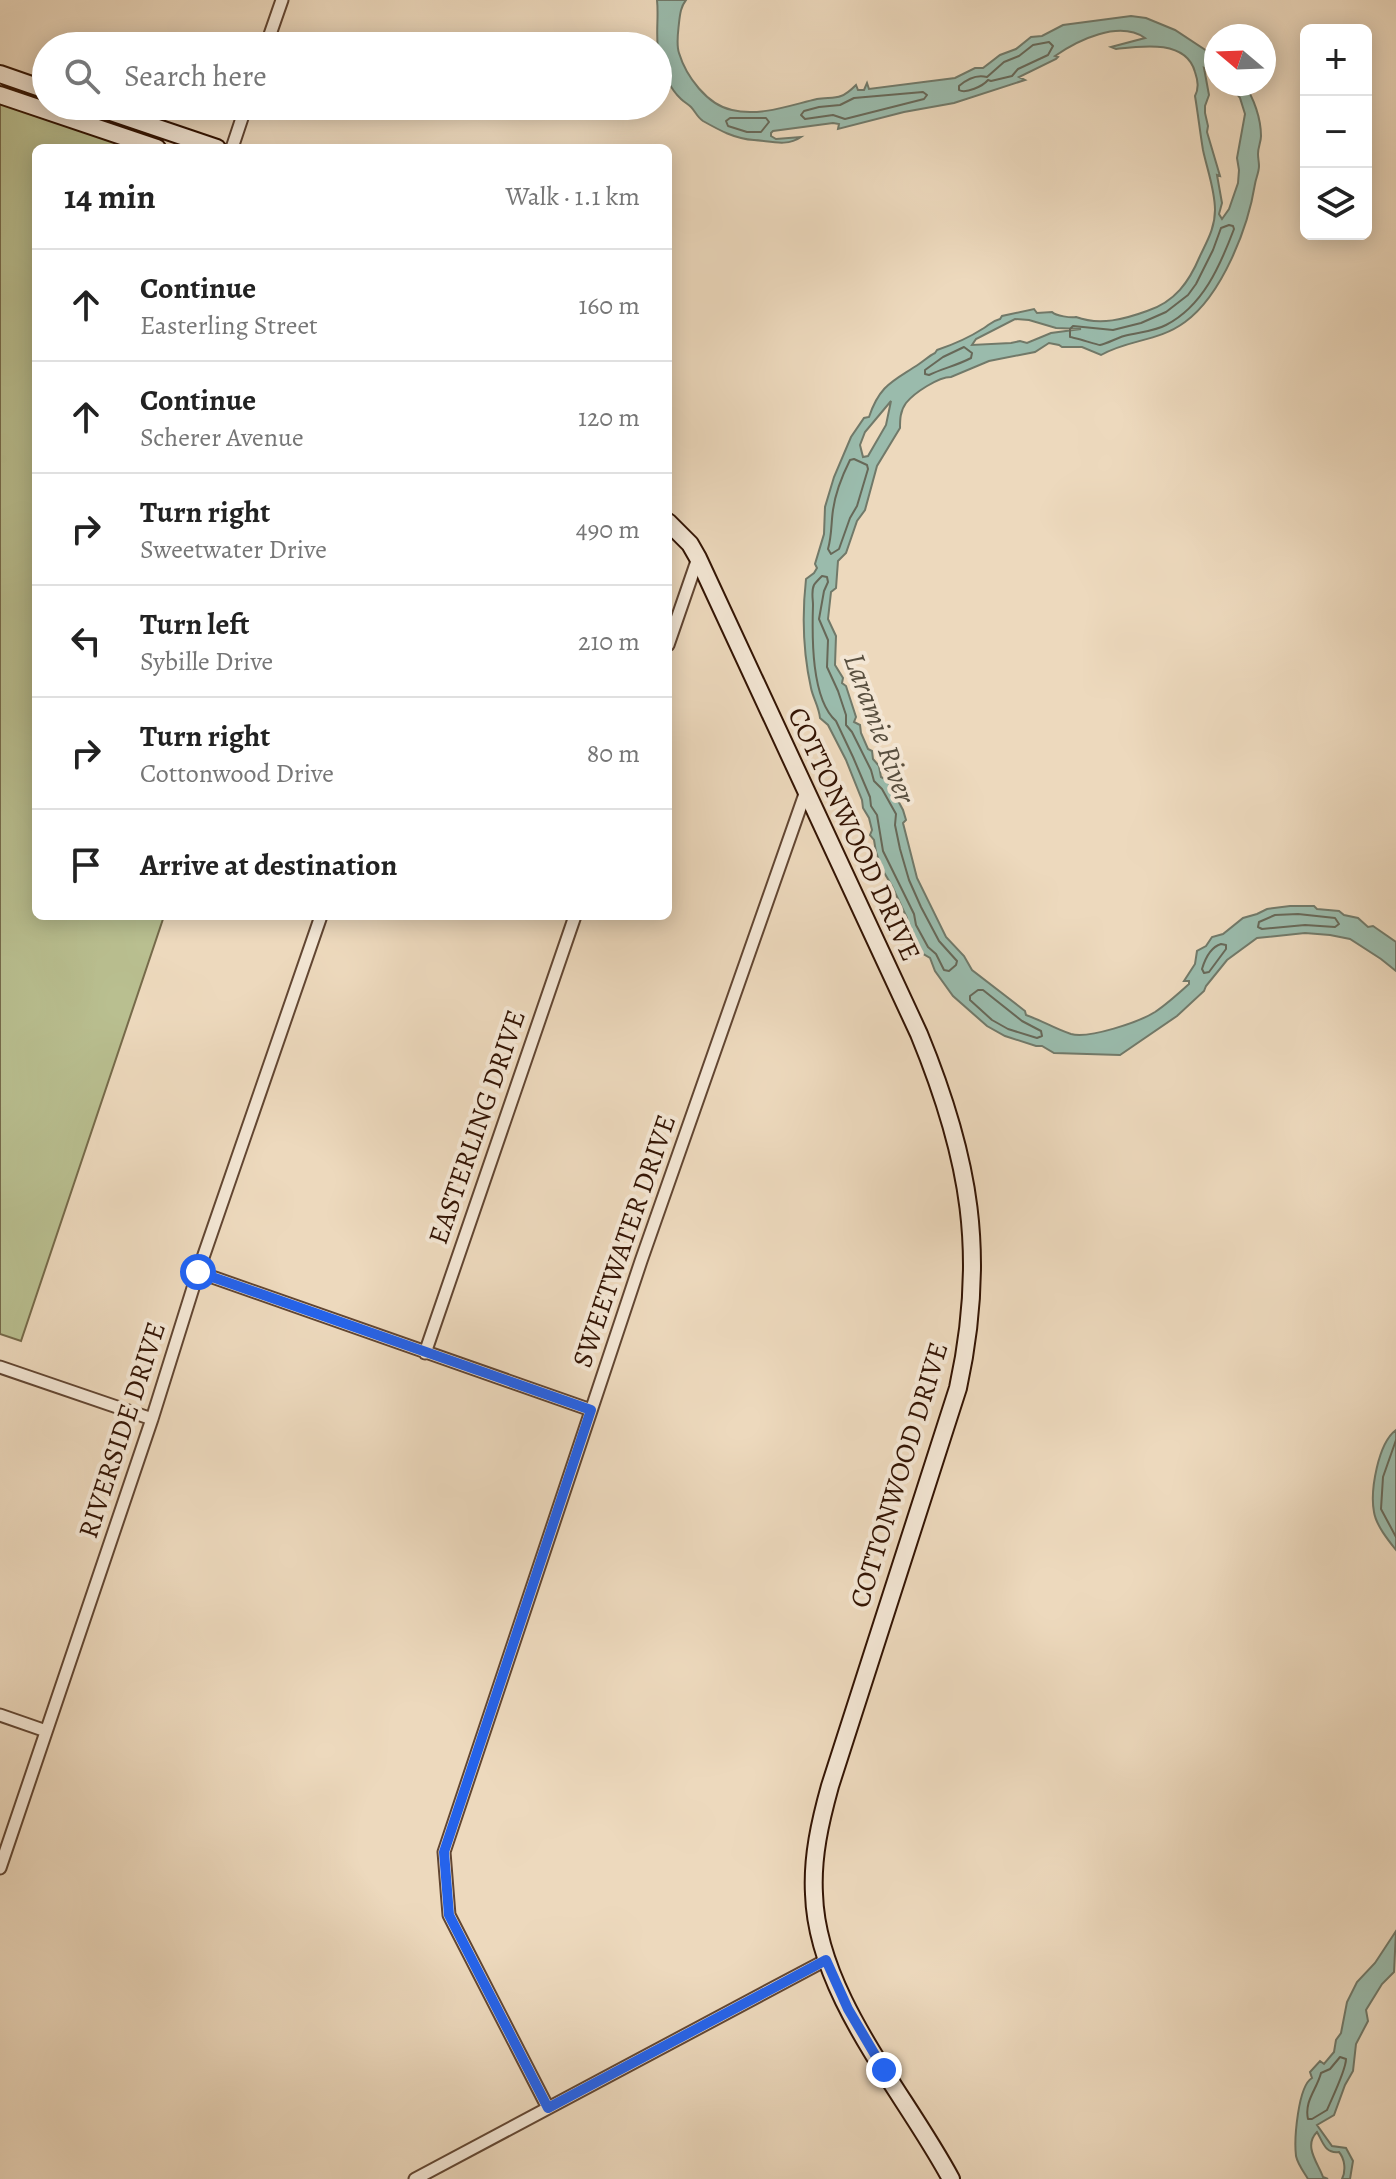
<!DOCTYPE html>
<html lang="en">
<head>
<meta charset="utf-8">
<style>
	body { margin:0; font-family:Alegreya,serif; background:#f6f6f6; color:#222 }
	.controls { position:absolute; right:24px; top:24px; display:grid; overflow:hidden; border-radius:12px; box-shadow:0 4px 20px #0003 }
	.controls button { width:72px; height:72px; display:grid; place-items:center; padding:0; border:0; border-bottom:2px solid #e0e0e0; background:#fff; color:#222; font:40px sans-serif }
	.compass { position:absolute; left:1204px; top:24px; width:72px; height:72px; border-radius:50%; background:#fff; box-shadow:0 4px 20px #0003; rotate:289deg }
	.stop { position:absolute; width:24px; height:24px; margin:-18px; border:6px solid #2563eb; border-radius:50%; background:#fff }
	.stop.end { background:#2563eb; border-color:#fff; box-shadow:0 2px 8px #0008 }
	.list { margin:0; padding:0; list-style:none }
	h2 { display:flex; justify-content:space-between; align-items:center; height:104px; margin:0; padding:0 32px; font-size:34px }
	h2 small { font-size:26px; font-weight:400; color:#767676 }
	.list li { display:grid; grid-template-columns:52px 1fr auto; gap:24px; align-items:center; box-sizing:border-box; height:112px; padding:0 32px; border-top:2px solid #e0e0e0 }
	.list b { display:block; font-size:30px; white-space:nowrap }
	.list p { margin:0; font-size:26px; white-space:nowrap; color:#767676 }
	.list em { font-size:26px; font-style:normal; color:#767676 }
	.icon { flex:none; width:44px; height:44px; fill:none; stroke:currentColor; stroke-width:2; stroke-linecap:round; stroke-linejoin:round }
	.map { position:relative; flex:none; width:1396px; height:2179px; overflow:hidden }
	.search { position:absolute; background:#fff; box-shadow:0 4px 20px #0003; left:32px; top:32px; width:640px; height:88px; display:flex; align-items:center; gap:20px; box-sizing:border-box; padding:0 28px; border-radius:44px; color:#767676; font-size:30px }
	.panel { position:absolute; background:#fff; box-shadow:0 4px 20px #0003; left:32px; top:144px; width:640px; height:776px; border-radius:12px }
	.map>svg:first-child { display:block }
</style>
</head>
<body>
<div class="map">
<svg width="1396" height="2179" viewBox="0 0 1396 2179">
	<rect width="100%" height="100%" fill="#edd9bd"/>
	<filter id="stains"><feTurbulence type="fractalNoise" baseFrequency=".0025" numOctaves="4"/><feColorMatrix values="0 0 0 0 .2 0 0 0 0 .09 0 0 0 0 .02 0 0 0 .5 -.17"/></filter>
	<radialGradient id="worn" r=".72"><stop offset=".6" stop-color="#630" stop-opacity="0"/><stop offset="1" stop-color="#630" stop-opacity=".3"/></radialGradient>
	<!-- green -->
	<path fill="#b9bf90" stroke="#766a4a" stroke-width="2" d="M0,100L140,148H36V916H164L21,1341L0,1334Z"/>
	<!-- water -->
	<path fill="#9abbac" stroke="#717969" stroke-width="2" fill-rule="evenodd" d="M657,0H686C681,6 680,14 679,23C678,33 676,44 679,53C686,76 707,105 732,110C759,117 791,105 817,99C825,97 834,99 841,96C847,94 852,89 856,85L858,90H864L867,83L869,89L955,78L975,68H983L1000,55L1016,49L1031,37L1042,36L1063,25L1131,16L1146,18L1175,30L1216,57V75L1204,68L1209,95L1205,106V113L1208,126L1207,132L1220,176L1217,175L1222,203L1219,214L1222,219L1229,209L1238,183L1239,170L1237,158L1245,114L1240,98L1229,84H1244C1254,98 1261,119 1261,136C1261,142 1258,147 1258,154C1258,158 1259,162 1259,166C1259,172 1256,178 1255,184C1248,228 1222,295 1185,322C1158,342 1129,339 1101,355L1082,347H1062L1059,345L1049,343L1035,352L989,361L951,377C938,377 914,393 906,403C900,411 900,420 900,428L877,466L865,510L857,521L846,553L838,561L836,588L831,592L828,619L836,636L835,665L843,678L842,683L846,686L856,717L854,722L860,725L861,733L868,749L872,751L873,759L879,766L881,777L887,780L903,810L906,820L903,823L917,878L946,937L964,956L972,970L1025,1011L1026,1015C1041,1020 1055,1029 1071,1034C1089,1039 1139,1022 1155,1012C1167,1004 1178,994 1189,984V981H1184L1195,964L1197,951L1206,946L1212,937L1223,934L1243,918L1257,914L1267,909L1290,906H1314L1317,909L1339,911L1344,915L1358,918L1368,927L1373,926L1396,942V971L1381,959L1350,939L1330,935L1305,933L1257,938L1227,960L1206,986L1204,991L1177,1016L1120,1055L1054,1053L1042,1046H1036L1005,1036L987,1026L953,996L935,971L930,958L920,952L915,938L908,930L907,918L892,886L882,869L876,852L874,840L870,835L872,830L869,818L863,808L862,800L846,760L828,725L820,718C819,707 813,698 811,688C803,652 802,615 806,579L814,573L817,568L815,564L824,534L825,507L834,477L851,437L864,418L869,417C880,384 894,381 919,364C925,360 929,356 935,353L937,350C952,345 970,337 984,328C990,324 992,321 1000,319L1002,316L1034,309L1037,313L1052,312C1056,316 1071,318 1076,317C1100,326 1125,319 1147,311C1175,302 1189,282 1200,256C1207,241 1215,228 1215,210C1215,190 1207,169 1203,150C1200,132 1198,114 1195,96C1199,88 1198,81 1195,72C1186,39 1141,46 1116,49L1111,47L1145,38C1119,20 1078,40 1055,56L1058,57L1056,59L1019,77L1025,80L954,103L904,112L838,129L839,124L833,123L773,131L771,133V136L776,139L801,137C787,147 770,141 754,140C735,139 719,130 703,121C697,117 695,111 691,107C688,104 684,102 681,99C670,89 662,71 659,56C655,37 659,18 657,0ZM1015,319L1029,320L1056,328L1081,329L1051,333L1027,343L1020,341L1011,343L972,345L976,339ZM891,401L886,425L868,456L863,457L860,445L865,432Z
		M1396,1430V1550C1388,1540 1376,1525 1374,1512C1370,1491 1378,1443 1396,1430Z
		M1396,1931L1394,1972L1382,1984L1366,2010L1368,2021L1356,2044L1353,2071L1345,2085L1334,2115L1317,2125L1332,2146L1346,2148L1353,2161L1350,2179H1342C1346,2171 1345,2159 1339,2152C1325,2154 1323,2142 1317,2132C1303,2146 1318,2163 1323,2177L1328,2179H1308C1304,2172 1298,2165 1296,2156C1294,2139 1298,2086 1312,2078L1310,2072L1320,2061L1324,2064L1334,2052L1336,2040L1341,2033L1347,2002L1357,1982L1375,1963Z"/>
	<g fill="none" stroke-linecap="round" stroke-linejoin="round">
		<!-- shore -->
		<path stroke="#676858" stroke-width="2" d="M1049,42L1053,46L1048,55L1018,69L1012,76L991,81L988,80C983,86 966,94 959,90V86C967,79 976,74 987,77L1004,62L1019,56L1033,45Z
			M923,92L927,95L924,99L845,119L833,115L805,119L801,115L804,111L819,107L840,105L854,98Z
			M730,118H766L769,122L761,132H747L728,126L726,121Z
			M1229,225L1233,226L1234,229C1220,266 1203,306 1166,325C1153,332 1138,332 1124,336C1117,338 1106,344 1100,345C1098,345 1073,337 1070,337V329L1073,326L1113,330L1141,323L1166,312L1188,295L1196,284L1213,250L1221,228Z
			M964,347L972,353L971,358C956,366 943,368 929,375L925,374V370L943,357Z
			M854,459L867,465L868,469L857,506L850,518L839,549L831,554L828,549C832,535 831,523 833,510C835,495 843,474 850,460Z
			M822,576L827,577L828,582L824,591L819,619L828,640L827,667L838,691L846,715V725L852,732L871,770L874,781L882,789L896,814L895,825L900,849L909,880L921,907L939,941L957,961L956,965L949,971L944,970L936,954L928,947L916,925L914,914L883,851L877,815L871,806L870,797L853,757L836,721C811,699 812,636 813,605C813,599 811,591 814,585C815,583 820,578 822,576Z
			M1298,914L1335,918L1339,924L1335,927L1305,925L1262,929L1258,927L1259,922L1275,915Z
			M1221,944L1226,945V949L1209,972L1204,973L1202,969C1205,959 1211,947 1221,944Z
			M978,990H983L1022,1021L1041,1031L1042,1036L1037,1038L1008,1029L992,1020L970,1000V996Z
			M1396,1440L1383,1477L1381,1509L1396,1537
			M1340,2057L1346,2059C1346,2070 1332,2098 1327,2110L1312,2119H1308C1304,2101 1317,2089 1321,2073L1330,2069Z"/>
		<!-- street casing -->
		<g stroke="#624632" stroke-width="15">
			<path id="street" d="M266,46L282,0
				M232,148L246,106
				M668,645L698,558
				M198,1272L591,1410
				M425,1353L575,916
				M0,1367L152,1419
				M0,1715L46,1731
				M0,1868L152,1419L198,1272L321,916
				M548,2108L449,1915L444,1852L641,1261L806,791
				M415,2179L826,1960"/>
		</g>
		<!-- secondary casing -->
		<g stroke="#341504" stroke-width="20">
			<path id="secondary" d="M0,74L46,90
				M0,95L157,148
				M93,106L217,148
				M668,522L690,544L698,558L919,1034C970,1158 987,1255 958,1388L830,1786C820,1822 812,1857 814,1894C817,1996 904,2091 951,2179"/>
		</g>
		<!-- street -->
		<use href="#street" stroke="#f3e6d4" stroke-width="11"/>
		<!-- secondary -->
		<use href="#secondary" stroke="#f3e6d4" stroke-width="16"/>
	</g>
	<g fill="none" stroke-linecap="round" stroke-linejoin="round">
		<!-- route -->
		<path stroke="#2563eb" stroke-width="10" d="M198,1272L591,1410L444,1852L449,1915L548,2108L826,1960L848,2009L884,2070"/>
	</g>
	<g text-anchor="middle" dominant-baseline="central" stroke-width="8" stroke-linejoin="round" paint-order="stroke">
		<!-- street labels -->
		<g font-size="28" fill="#341504" stroke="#f3e6d4">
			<text transform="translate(854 834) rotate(65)">COTTONWOOD DRIVE</text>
			<text transform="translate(477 1127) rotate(-71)">EASTERLING DRIVE</text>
			<text transform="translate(624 1241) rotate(-71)">SWEETWATER DRIVE</text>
			<text transform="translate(122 1430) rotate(-72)">RIVERSIDE DRIVE</text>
			<text transform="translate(899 1475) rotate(-73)">COTTONWOOD DRIVE</text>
		</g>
		<!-- water labels -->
		<g font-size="30" font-style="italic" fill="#584f3f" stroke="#f3e6d4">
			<text transform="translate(880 728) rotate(70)">Laramie River</text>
		</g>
	</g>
	<rect width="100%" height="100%" filter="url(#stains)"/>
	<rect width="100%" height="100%" fill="url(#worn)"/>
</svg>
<div class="controls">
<button>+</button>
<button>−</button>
<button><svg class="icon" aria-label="layers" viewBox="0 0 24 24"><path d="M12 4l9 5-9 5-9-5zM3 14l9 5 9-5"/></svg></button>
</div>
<svg class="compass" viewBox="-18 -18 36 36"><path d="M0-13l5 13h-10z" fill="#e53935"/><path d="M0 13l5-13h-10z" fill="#767676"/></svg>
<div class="stop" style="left:198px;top:1272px"></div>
<div class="stop end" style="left:884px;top:2070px"></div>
<div class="search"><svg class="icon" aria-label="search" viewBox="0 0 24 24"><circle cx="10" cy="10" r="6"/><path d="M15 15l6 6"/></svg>Search here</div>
<section class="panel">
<h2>14 min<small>Walk · 1.1 km</small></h2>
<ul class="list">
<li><svg class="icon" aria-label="ahead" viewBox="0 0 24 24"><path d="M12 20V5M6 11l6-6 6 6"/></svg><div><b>Continue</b><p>Easterling Street</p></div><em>160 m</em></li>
<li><svg class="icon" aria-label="ahead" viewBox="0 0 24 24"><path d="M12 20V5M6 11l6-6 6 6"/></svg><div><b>Continue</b><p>Scherer Avenue</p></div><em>120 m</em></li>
<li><svg class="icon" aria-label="right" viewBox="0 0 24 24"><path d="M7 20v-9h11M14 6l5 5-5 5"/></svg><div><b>Turn right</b><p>Sweetwater Drive</p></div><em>490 m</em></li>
<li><svg class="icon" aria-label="left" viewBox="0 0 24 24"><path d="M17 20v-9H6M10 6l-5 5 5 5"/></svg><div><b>Turn left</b><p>Sybille Drive</p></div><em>210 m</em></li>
<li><svg class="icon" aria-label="right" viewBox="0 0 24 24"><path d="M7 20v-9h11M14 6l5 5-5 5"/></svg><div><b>Turn right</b><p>Cottonwood Drive</p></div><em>80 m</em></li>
<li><svg class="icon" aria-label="arrive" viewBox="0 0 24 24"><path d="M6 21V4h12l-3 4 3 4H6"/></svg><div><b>Arrive at destination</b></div></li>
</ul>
</section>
</div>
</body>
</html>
